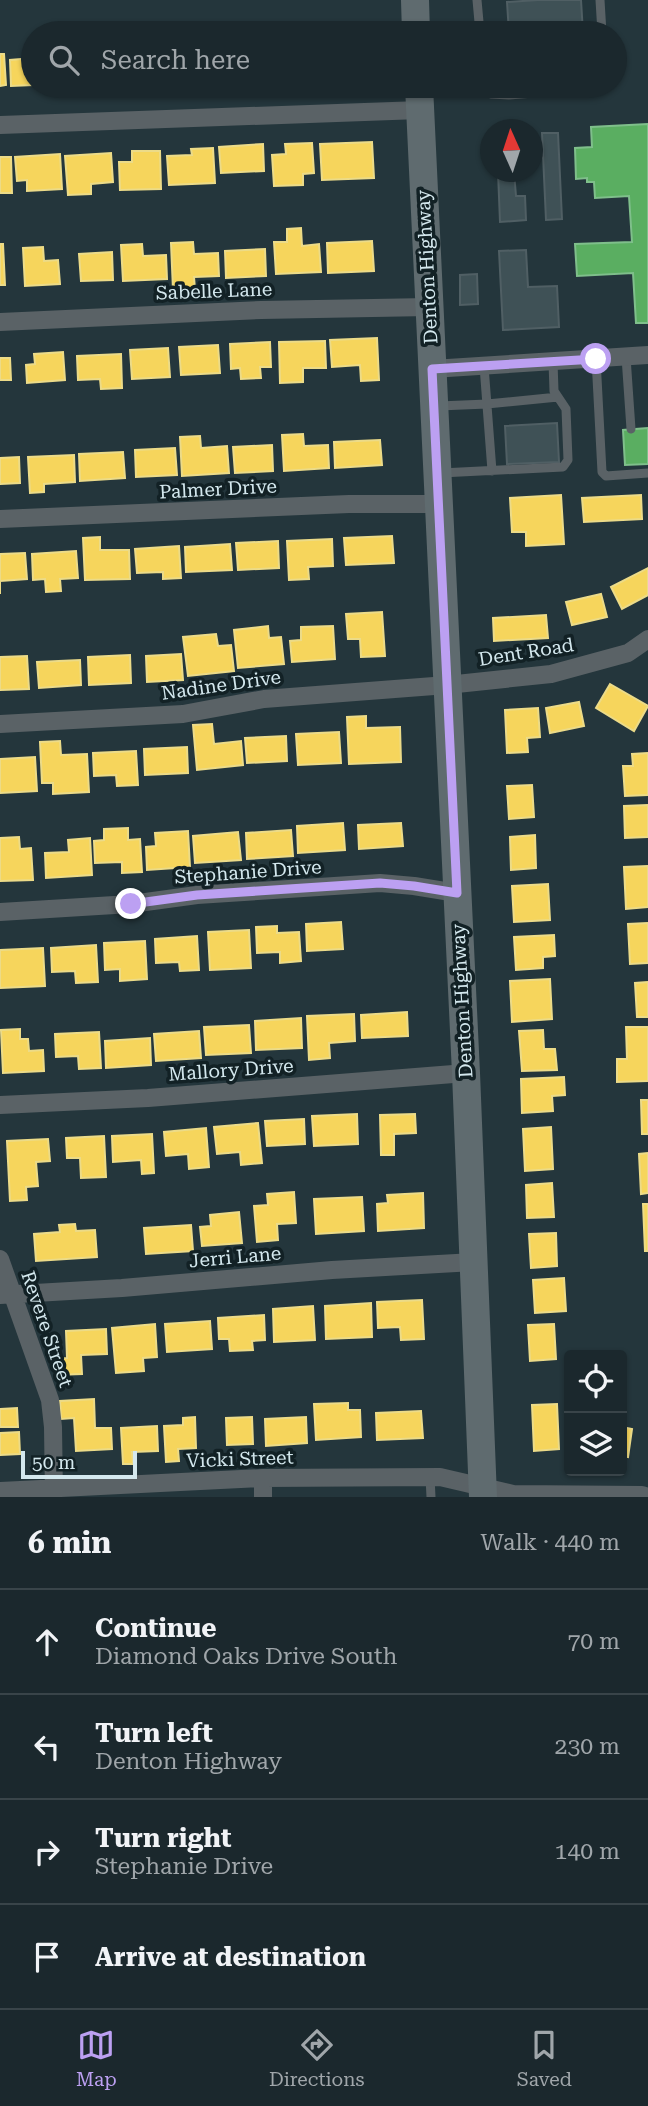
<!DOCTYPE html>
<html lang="en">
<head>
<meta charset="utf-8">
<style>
	body { margin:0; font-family:"Roboto Serif",serif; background:#243035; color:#f1f3f6 }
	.controls { position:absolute; right:21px; bottom:21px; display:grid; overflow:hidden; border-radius:7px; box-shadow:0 2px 5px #0004 }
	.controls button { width:63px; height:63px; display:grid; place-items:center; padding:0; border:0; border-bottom:2px solid #394449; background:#1b282d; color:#f1f3f6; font:35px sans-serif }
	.compass { position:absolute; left:480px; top:119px; width:63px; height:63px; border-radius:50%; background:#1b282d; box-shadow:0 2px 5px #0004; rotate:357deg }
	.scale { position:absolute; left:21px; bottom:18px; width:116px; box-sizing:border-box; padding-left:7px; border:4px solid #d4e8ee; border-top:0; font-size:19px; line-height:24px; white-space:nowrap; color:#d4e8ee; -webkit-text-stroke:5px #122125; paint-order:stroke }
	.stop { position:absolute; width:21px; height:21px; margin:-16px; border:5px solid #bca0f2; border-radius:50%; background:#fff }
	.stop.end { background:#bca0f2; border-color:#fff; box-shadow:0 2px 7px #0008 }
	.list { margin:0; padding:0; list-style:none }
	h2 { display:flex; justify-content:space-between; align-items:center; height:91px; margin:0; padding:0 28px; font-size:30px }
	h2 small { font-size:23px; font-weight:400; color:#a0a6aa }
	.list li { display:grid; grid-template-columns:46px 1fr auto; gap:21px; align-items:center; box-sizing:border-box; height:105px; padding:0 28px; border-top:2px solid #394449 }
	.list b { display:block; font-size:26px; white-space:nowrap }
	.list p { margin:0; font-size:23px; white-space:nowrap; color:#a0a6aa }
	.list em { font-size:23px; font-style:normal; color:#a0a6aa }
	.icon { flex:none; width:38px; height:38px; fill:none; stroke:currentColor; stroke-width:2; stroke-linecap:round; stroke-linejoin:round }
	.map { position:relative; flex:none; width:648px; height:1497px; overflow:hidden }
	.search { position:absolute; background:#1b282d; box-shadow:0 2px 5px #0004; left:21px; right:21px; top:21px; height:77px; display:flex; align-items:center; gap:18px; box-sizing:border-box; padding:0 24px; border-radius:38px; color:#a0a6aa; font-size:26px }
	.sheet { height:511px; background:#1b282d }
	nav { display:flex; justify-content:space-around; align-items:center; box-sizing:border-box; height:98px; border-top:2px solid #394449; background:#1b282d; font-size:19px; color:#a0a6aa }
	nav a { display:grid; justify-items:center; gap:4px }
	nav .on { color:#bca0f2 }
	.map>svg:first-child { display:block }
</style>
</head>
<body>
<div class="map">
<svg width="648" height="1497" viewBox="0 0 648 1497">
	<rect width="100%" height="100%" fill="#24363c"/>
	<!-- homes -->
	<path fill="#f6d55c" stroke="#ecdb88" stroke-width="2" d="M0,54H4L6,85L0,86Z
		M33,58V85L11,86L10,60Z
		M372,142L374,178L322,180L320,144Z
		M312,143L314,173L303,174V185L274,186L272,155L286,154L285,144Z
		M263,144L264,171L221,173L219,147Z
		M213,148L215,183L169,185L167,156L192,155L191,149Z
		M132,151H160L161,189L120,190L119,162H132Z
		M111,153L113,182L91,184V194L68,195L65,156Z
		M60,154L62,189L27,191V180L17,181L15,157Z
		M0,157H11L12,193H0Z
		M301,228L302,246L319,244L321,272L276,274L274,242H287V229Z
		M372,241L374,271L328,273L327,243Z
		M193,242L194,254L218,253L219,276L194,277L195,289L173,290L171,243Z
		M0,244H3L5,285H0Z
		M142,244L143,256L166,255L167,279L123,281L121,245Z
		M43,247L44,261L58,260L60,284L25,286L23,248Z
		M265,249L266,276L226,278L225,251Z
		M112,252L113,280L81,281L79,254Z
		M377,338L379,380L361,381L360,365L332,367L330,340Z
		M325,341L326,368H303V382L280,383L279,342Z
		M270,342L271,367H260L261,378L241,379L240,368L231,369L230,344Z
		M218,345L220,373L181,375L179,347Z
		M168,348L170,377L132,379L130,350Z
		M63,352L65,380L27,383L26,365L35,364L34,354Z
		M121,354L122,388L101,389L100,379L78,380L77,356Z
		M0,358H10L11,380H0Z
		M303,434L304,446L328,445L329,468L284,471L282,435Z
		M200,436L201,448L227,446L229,473L182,476L180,437Z
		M380,440L382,465L335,468L334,442Z
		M272,445L273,471L235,473L233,447Z
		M175,448L177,475L136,477L135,450Z
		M123,452L125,478L80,481L79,454Z
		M74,455L75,482L44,484V492L30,493L28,457Z
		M19,457L20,483L0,484V458Z
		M561,495L564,544L526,546V532H512L510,498Z
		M641,495L642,519L584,522L582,498Z
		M392,536L394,563L346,565L344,538Z
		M100,537V550H129L130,579L85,580L83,538Z
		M332,539L333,566L308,567L309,579L289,580L287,541Z
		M278,541L279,568L238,570L236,543Z
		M230,544L232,570L186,572L185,547Z
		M179,546L181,578L163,579V572L137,573L135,549Z
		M76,551L78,578L60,579L61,591L46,592L45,579L33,580L32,554Z
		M25,553L27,579L0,581V594V554Z
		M648,568V595L622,609L611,587Z
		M601,594L607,617L572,625L566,602Z
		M382,612L385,656L361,657L360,639H348L346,614Z
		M546,615L548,638L494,641L493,618Z
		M268,626L269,638L281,637L284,664L238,668L234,630Z
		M333,626L335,659L292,662L290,641L301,640V627Z
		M216,634L218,646L231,645L234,671L188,676L183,637Z
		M181,654L183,680L147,682L146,656Z
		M130,655L131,683L89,685L88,657Z
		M27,656L29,689L0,690V657Z
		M80,660L81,685L39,688L37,662Z
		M610,684L648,706L634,731L596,708Z
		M579,702L584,726L550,733L546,708Z
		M538,708L540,737L527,738L528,752L507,753L505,710Z
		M366,716V728L400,727L401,762L349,764L347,717Z
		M212,724L214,744L241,741L243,765L197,770L193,725Z
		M339,732L341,763L298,765L296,734Z
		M286,736L287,761L247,763L245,738Z
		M60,741L61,755L87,754L89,792L53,794V783H42L40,742Z
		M187,747L188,773L145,775L144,749Z
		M136,751L138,785L117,786L116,775L94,776L93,753Z
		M648,753V795L625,796L623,766H633L632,754Z
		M35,757L37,791L0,793V759Z
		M532,785L534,817L509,819L507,786Z
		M648,805V837L625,838L624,806Z
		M343,823L345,850L298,853L297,826Z
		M401,823L403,846L359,849L358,825Z
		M128,828V840L140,839L142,872L122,873V862L95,863L94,841L104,840V829Z
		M291,830L293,856L247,859L246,833Z
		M188,831L190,867L147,870L146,847L156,846L155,833Z
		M238,832L241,860L195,863L193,836Z
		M535,835L536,868L511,870L510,837Z
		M19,837L20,849L31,848L33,880L0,881V838Z
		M90,838L92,875L46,878L45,853L69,852L68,840Z
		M648,866V907L626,909L624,867Z
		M548,884L550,920L514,922L512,886Z
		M341,922L343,949L307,951L306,924Z
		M648,923V963L630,964L628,924Z
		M277,926V933L299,932L301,961L280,963V952L257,953L256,927Z
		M249,930L251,968L210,970L208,932Z
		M554,935L555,956L543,957V968L516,970L514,937Z
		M197,936L199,970L180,971L179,962L156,963L155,939Z
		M145,941L147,979L120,981V969L105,970L104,943Z
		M96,945L98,982L76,983L75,971L52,972L51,948Z
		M43,948L45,986L0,988V950Z
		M550,979L552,1019L512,1022L510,981Z
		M648,982V1017H637L635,983Z
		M407,1012L408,1036L362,1038L361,1015Z
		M354,1014L355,1041L329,1043L330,1058L309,1060L307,1016Z
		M301,1018L302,1048L256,1050L255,1021Z
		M249,1025L251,1053L206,1055L204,1027Z
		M626,1027H648V1081L617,1082V1059H627Z
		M20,1029V1039H28L29,1051L43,1050L44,1071L3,1073L1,1030Z
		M543,1030L544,1049H555L557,1070L522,1071L519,1031Z
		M199,1031L201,1058L156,1061L154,1034Z
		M99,1032L101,1068L79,1069L78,1056L56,1057L55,1034Z
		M150,1038L151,1065L106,1068L105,1041Z
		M564,1077L565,1095L552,1096L553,1111L522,1113L521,1079Z
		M641,1100H648V1134H642Z
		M357,1114L358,1144L314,1146L312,1116Z
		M415,1114L416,1133L394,1134V1155H381L380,1115Z
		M304,1119L305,1144L267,1146L265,1121Z
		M258,1123L262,1163L241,1165L240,1152L217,1154L214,1127Z
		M551,1127L553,1169L525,1171L523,1129Z
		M206,1128L209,1167L189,1169L188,1154L166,1156L164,1132Z
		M152,1134L154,1173L142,1174L141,1160L113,1162L112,1136Z
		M104,1136L106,1177L81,1178L80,1158H67L66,1138Z
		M48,1139L50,1161L36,1162L38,1186L26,1187L27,1200L10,1201L7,1141Z
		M648,1153V1193L641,1194L639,1154Z
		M552,1183L554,1217L527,1218L526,1185Z
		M294,1192L296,1223L277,1224L278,1240L257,1242L254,1206L268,1205L267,1194Z
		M423,1193L424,1228L378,1231L377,1204L388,1203L387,1195Z
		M362,1197L364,1231L316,1234L314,1199Z
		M643,1204H648V1251H645Z
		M239,1212L242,1243L202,1246L200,1227L211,1226L210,1215Z
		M75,1224L76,1231L95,1230L97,1257L36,1261L34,1234L60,1232L59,1225Z
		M191,1225L193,1251L146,1254L144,1228Z
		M556,1233L557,1266L531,1268L529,1234Z
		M564,1278L566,1311L535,1313L533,1280Z
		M422,1300L424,1339L401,1340L400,1327L378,1328L377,1302Z
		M371,1303L372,1337L326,1339L325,1306Z
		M313,1306L315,1340L274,1342L273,1309Z
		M264,1315L265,1340L252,1341L253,1350L230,1351L229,1339H219L218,1318Z
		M210,1321L212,1349L167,1352L165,1324Z
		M155,1324L157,1357L143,1358L144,1371L116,1373L112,1328Z
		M554,1324L556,1359L530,1361L528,1325Z
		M106,1329L107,1354L81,1355L82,1374L55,1375L54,1359L67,1358L66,1331Z
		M94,1399L95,1428H111L112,1449L76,1451L74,1418L61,1419L60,1401Z
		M348,1403V1410H360L361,1437L316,1440L314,1404Z
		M557,1404L559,1449L534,1451L532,1405Z
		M17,1408L18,1427H0V1409Z
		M421,1411L423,1438L377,1440L376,1413Z
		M195,1417L196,1448L178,1449L179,1461L166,1462L164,1426L183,1425V1418Z
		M252,1417L253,1444L227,1445L226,1418Z
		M306,1417L307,1443L266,1446L265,1419Z
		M157,1426L158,1451L132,1452L133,1464H123L121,1428Z
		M622,1427L632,1429L628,1457L622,1456Z
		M19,1432L20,1454L0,1455V1433Z"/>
	<!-- public -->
	<path fill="#5aae61" stroke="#7fbf8b" stroke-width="2" d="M648,124V323H636L633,273L577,276L575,244L632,242L629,196L595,198L594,182H587V178L576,179L575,148L592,147L591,127Z
		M648,428V464L625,465L623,430Z"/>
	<!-- building -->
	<path fill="#3f5156" stroke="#505f64" stroke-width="2" d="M538,0H581L583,33H509L507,2Z
		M542,133H558L562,219L546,220Z
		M498,172H514L516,196H525L526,220L500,222Z
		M526,250L528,287L557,286L559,327L503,330L499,251Z
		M477,274L478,304L460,305V275Z
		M557,423L559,462L507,464L505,426Z"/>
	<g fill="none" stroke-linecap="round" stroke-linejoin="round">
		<!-- lane -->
		<path stroke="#5a6266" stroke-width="9" d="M477,0L480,33
			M600,0L602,33
			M485,86L491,94L509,95L595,88L598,86
			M626,357L631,429
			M596,359L602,472L606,476L648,473
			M484,366L492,471
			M439,406L487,404L558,397
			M441,473L563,467L568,460L566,409L554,391L553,362
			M430,1477L431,1497"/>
		<!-- street -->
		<path stroke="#5a6266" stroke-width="18" d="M0,125L420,110
			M0,322L261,310L429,307
			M432,369L648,355
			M0,519L349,504H439
			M0,724L183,714L264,699L447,685L551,674L628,653L648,639
			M0,912L131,904L197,895L380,883L414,886L457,893
			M0,1105L148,1098L466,1073
			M0,1259L50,1400L53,1427L54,1497
			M0,1295L122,1288L332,1270L474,1262
			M263,1478V1497
			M0,1491L263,1478L440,1477L513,1494L642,1495L648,1497"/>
		<!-- primary -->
		<path stroke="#5f6b6f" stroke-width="28" d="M415,0L416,33
			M419,86L466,1073L483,1497"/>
	</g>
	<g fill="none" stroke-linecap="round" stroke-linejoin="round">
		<!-- route -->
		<path stroke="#bca0f2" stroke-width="9" d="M131,904L197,895L380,883L414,886L457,893L432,369L596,359"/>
	</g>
	<g text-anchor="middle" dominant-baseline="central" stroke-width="7" stroke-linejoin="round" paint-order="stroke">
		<!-- street labels -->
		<g font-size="19" fill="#d4e8ee" stroke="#122125">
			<text transform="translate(427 267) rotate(-93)">Denton Highway</text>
			<text transform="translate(214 291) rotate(-2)">Sabelle Lane</text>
			<text transform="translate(218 489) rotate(-3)">Palmer Drive</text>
			<text transform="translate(526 652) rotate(-9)">Dent Road</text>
			<text transform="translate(221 685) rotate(-8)">Nadine Drive</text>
			<text transform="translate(248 872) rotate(-4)">Stephanie Drive</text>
			<text transform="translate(462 1001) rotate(-93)">Denton Highway</text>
			<text transform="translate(231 1070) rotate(-4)">Mallory Drive</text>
			<text transform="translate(235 1257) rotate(-5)">Jerri Lane</text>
			<text transform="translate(47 1329) rotate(71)">Revere Street</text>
			<text transform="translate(240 1459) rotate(-2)">Vicki Street</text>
		</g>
	</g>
</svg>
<div class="controls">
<button><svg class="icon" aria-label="locate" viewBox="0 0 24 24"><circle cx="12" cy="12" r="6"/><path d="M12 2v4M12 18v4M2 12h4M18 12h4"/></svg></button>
<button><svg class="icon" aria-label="layers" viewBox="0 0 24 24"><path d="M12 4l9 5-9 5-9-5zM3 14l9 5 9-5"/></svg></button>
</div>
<svg class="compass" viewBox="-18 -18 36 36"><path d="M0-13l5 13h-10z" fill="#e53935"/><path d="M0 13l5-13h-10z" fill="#a0a6aa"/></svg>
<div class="scale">50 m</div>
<div class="stop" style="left:596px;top:359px"></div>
<div class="stop end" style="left:131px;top:904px"></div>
<div class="search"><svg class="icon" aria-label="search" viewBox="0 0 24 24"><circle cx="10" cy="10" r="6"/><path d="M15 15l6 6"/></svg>Search here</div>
</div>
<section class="sheet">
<h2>6 min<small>Walk · 440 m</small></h2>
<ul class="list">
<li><svg class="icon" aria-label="ahead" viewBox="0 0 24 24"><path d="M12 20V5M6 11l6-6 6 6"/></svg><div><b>Continue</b><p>Diamond Oaks Drive South</p></div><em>70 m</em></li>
<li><svg class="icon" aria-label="left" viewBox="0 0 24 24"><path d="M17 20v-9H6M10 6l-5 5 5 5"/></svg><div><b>Turn left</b><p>Denton Highway</p></div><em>230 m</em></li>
<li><svg class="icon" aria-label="right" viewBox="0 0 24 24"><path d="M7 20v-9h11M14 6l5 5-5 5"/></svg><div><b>Turn right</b><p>Stephanie Drive</p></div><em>140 m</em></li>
<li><svg class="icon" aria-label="arrive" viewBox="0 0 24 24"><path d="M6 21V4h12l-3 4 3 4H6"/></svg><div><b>Arrive at destination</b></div></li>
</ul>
</section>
<nav>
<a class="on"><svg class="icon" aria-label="map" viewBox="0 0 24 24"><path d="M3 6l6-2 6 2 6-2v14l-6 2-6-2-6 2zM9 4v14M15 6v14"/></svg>Map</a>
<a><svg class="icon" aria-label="directions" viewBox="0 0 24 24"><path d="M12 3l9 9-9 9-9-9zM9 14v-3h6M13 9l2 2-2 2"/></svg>Directions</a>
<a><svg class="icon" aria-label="saved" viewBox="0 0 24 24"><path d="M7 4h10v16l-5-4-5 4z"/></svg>Saved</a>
</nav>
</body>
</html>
